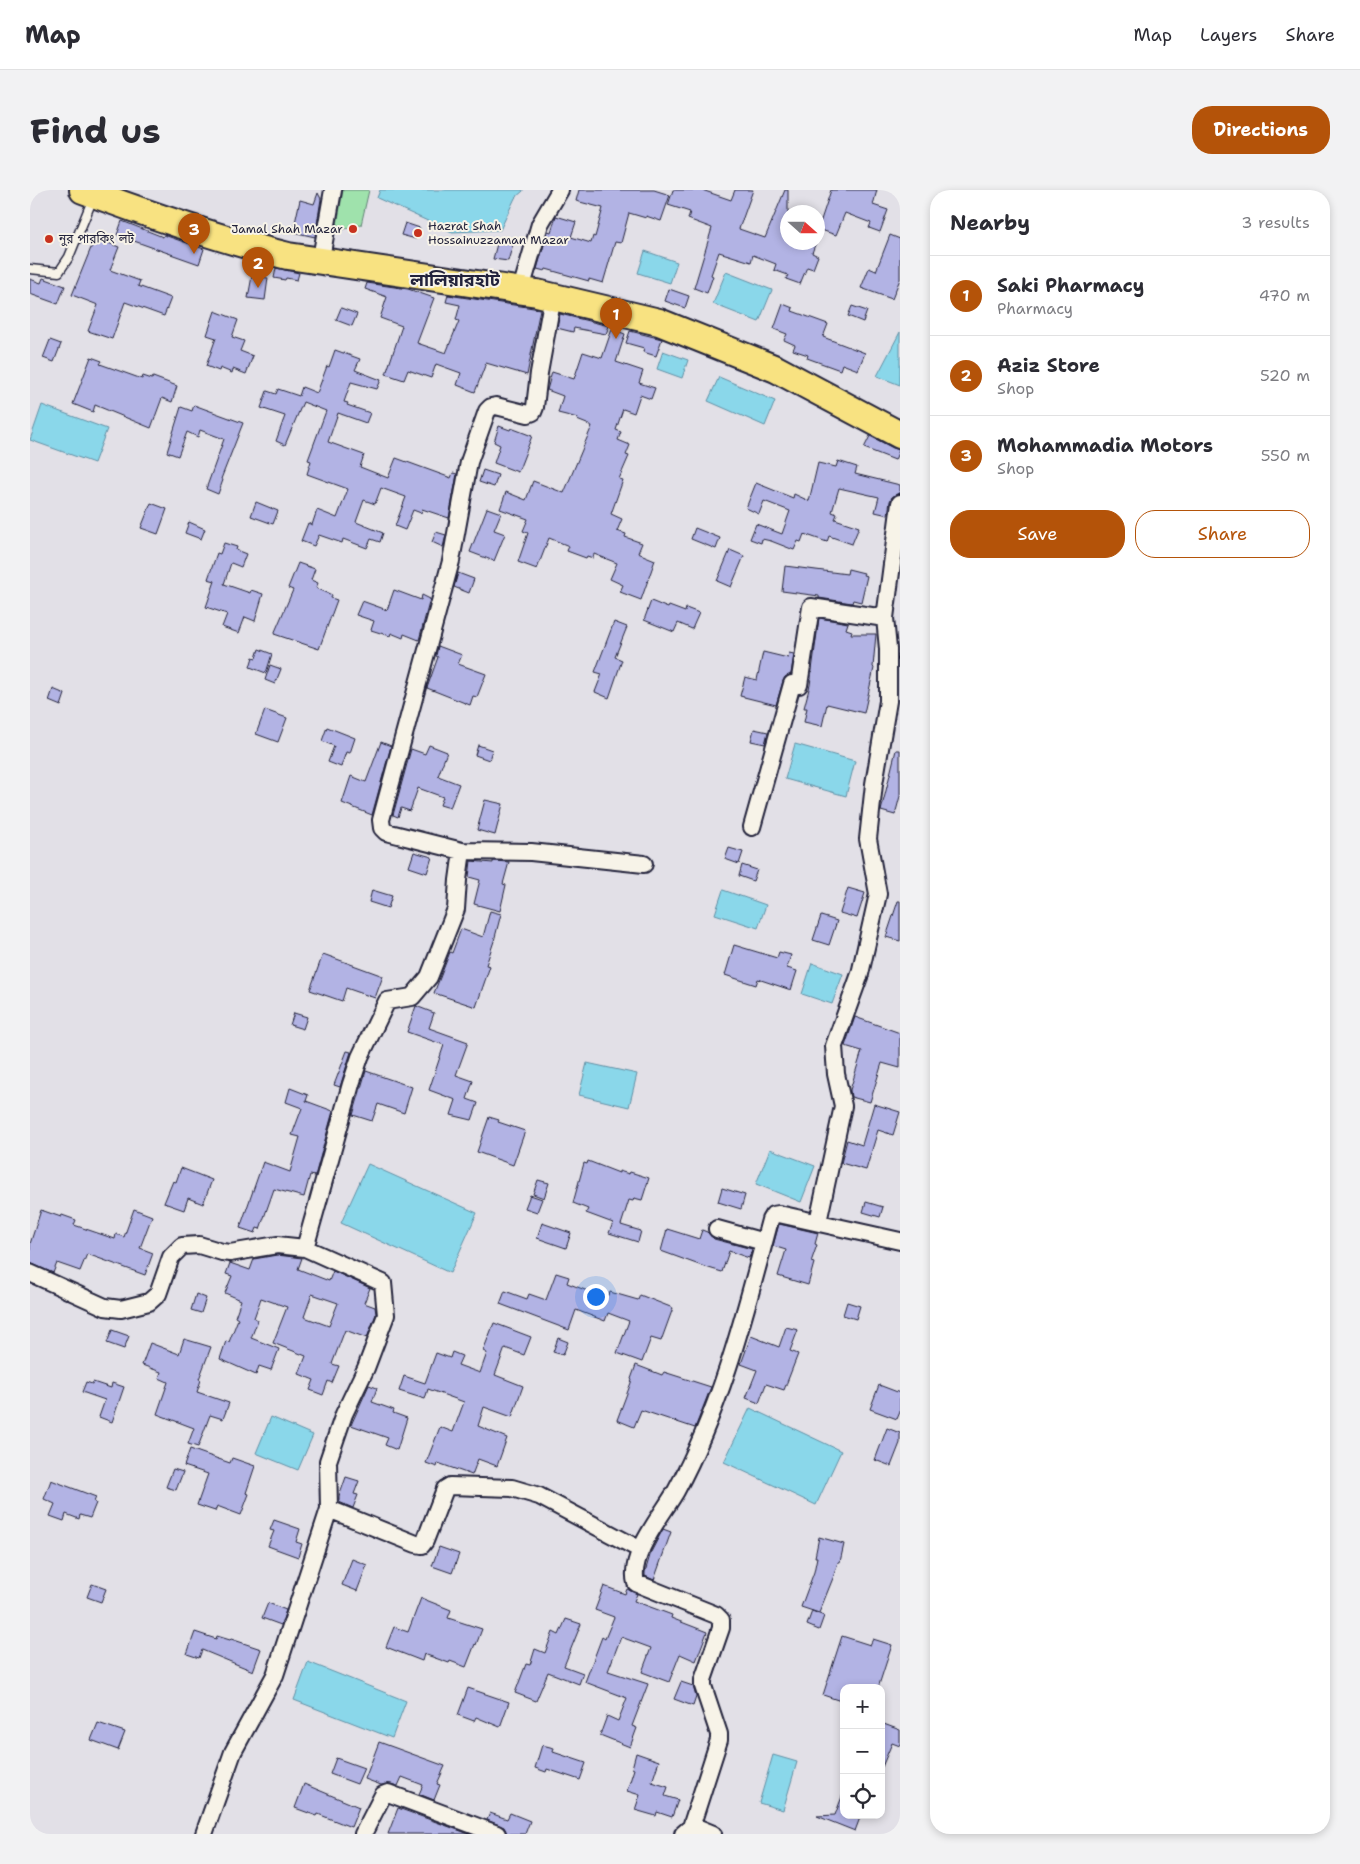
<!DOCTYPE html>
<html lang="en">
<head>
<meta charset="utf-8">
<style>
	body { margin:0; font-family:"Shantell Sans","Noto Sans Bengali",sans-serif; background:#f2f2f3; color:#2b2b33 }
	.controls { position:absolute; right:15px; bottom:15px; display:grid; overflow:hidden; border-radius:10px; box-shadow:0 2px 8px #0003 }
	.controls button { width:45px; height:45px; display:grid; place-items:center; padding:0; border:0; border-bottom:1px solid #e1e1e2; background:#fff; color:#2b2b33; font:25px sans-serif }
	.compass { position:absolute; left:750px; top:15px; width:45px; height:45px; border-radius:50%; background:#fff; box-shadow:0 2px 8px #0003; rotate:111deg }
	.you { position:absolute; left:565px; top:1106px; width:18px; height:18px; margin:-12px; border:4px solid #fff; border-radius:50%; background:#1a73e8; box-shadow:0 0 0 8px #1a73e833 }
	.badge { display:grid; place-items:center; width:32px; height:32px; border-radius:50%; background:#b45309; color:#fff; font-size:16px; font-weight:700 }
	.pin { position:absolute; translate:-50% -41px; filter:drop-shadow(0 1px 2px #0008) }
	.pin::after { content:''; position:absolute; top:26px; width:18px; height:15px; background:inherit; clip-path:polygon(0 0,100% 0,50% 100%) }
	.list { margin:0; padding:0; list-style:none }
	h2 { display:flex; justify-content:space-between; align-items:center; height:65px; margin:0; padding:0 20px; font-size:21px }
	h2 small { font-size:16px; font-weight:400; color:#7c7c81 }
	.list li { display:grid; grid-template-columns:32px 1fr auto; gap:15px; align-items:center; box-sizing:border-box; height:80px; padding:0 20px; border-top:1px solid #e1e1e2 }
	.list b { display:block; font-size:19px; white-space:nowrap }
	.list p { margin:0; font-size:16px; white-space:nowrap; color:#7c7c81 }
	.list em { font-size:16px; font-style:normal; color:#7c7c81 }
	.actions { display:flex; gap:10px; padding:15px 20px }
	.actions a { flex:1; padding:11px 0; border:1px solid #b45309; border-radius:20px; text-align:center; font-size:18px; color:#b45309 }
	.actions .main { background:#b45309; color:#fff }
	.icon { flex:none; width:28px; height:28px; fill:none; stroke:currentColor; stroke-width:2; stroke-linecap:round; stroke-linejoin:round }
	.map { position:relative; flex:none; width:870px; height:1644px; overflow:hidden; border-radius:20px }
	header { display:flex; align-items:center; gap:30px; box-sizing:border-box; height:70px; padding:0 25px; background:#fff; border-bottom:1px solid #e1e1e2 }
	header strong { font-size:24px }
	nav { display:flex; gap:28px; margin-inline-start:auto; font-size:18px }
	.intro { display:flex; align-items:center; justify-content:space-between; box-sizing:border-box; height:120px; padding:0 30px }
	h1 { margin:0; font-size:35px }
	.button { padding:12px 22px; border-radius:20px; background:#b45309; color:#fff; font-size:18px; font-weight:700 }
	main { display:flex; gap:30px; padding:0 30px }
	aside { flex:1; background:#fff; border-radius:20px; box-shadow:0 2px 8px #0003 }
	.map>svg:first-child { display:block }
</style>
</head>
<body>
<header>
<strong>Map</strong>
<nav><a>Map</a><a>Layers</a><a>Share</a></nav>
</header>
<div class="intro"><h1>Find us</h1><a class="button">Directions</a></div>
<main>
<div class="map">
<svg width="870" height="1644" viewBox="0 0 870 1644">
	<rect width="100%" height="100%" fill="#e2e0e7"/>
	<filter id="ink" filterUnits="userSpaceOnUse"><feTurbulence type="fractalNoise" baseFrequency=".02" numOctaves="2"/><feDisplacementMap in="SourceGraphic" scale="10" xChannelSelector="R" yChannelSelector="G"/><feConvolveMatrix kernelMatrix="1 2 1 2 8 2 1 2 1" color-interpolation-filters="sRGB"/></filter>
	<g filter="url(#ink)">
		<!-- green -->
		<path fill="#9fe2ac" stroke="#608274" d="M313,0H339L331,35L306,41Z"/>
		<!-- water -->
		<path fill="#8ad7ea" stroke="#608fa4" d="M350,0H493V1L485,8L470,40L422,42L347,8Z
			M615,61L647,72L640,93L608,83Z
			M696,82L742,100L729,132L683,114Z
			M870,142V195L847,186Z
			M633,161L658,170L652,188L627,179Z
			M689,187L745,211L735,236L678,211Z
			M12,215L77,239L64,273L0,250Z
			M765,554L825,571L816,606L755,589Z
			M693,700L736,715L728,738L685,724Z
			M782,773L813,784L802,814L772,804Z
			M557,873L607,884L599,917L549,905Z
			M740,959L785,976L771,1012L726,994Z
			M338,974L447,1023L420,1083L311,1033Z
			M720,1218L811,1261L786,1315L694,1272Z
			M241,1227L283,1245L268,1280L226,1263Z
			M278,1472L376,1511L362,1548L264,1510Z
			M743,1565L767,1572L753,1620L729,1613Z"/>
		<!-- building -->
		<path fill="#b2b3e4" stroke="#22223b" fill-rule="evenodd" d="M549,0H624L640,5L631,31L616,26V28L599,23L591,53L585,52L573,93L559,89V91L516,79L515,81L507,79L518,41L521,42L526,26L546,32L541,47L561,53L563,46L565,47L573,18L546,11Z
			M643,0H672L701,10L705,0H723L709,39L735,48L755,0H758V52H786L782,63L788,66L783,79L777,77L770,94L756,89L758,85L744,80L746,74L723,65L721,72L689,62L681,85L683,86L677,103L664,98L682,38L658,29L660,22L638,15Z
			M801,0H847L843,15L858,20L850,42L839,38L841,33L815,23L806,45L788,39Z
			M288,3L291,9L285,47L263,42L270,10L284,14Z
			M92,31L133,47L134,45L174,59L169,74L87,45Z
			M375,33L390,38L386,49L371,45Z
			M860,45L870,49V89L862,109L831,98L839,78L846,81Z
			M65,48L89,57L80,80L110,91L108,96L141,108L134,126L95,112L82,149L58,141L68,115L42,105Z
			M468,50L483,54L478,71L463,69Z
			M246,78L269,83L267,90L256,88L255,90L244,88Z
			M222,86L238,88L235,110L218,108Z
			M13,88L35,96L28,114L0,104V89L11,93Z
			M337,93L378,99L404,108L387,153L416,163L429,131L426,130L430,115L416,112L418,105L510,119L497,185L456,173L445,202L427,195L431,183L406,174L401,188L378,180L374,190L356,184L372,136L350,128L357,107L335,99Z
			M639,99L659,106L655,118L635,111Z
			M753,114L763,118L762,121L798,134L793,147L835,163L828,180L812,174L810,180L777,168L778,165L763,160L765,155L754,150L757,144L744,139Z
			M822,116L837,121L833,132L818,126Z
			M311,118L327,124L322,136L306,130Z
			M185,121L208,130L202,147L214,151L210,161L223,166L216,184L203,179L202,183L190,178L189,181L176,176L186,148L177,145Z
			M530,124L579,136L576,144L544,138L543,142L527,138Z
			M582,139L595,144L586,172L613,181L609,193L625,198L621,209L610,205L604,223L593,219L586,240L591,242L588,250L600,255L596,265L599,266L589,289L593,290L581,324L592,329L587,341L596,344L595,347L612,353L608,363L625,370L611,410L590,402L593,395L580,389L587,373L564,364L563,368L557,366L556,368L537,361L539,356L519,348L507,379L488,372L498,343L493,341L498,329L470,319L476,302L496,310L503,291L534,303L562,236L547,230L548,228L528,223L533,206L517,200L522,182L544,189L553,162L572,168Z
			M600,141L632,149L626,166L613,162L614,158L596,153Z
			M20,150L31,154L24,172L13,168Z
			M305,160L330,169L325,180L351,190L347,199L321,192L314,212L318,213L317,215L340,223L336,233L308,223L298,252L334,265L330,277L358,288L366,268L421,288L423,283L427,284L419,328L392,319L391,323L383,320L375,340L365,336L376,307L351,298L345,314L334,310L326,332L353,343L350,352L341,349L337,358L313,349L312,353L289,345L284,356L271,351L278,333L282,335L287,320L307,328L318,299L277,284L281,271L278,270L296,221L273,212L255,255L246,251L255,226L231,218L237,201L246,204L248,199L269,206L272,197L287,203L297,176L299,177Z
			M61,167L72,171L70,174L112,189L113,186L122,189L123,187L147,196L142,212L132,208L121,238L65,215L63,222L43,214Z
			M164,215L213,233L191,289L193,290L188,304L176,299L194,249L170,240L168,247L157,242L148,266L137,262L151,217L162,221Z
			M469,236L480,240L481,238L502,246L488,282L464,273L470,255L464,252Z
			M840,246L863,258L869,260L865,270L834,258Z
			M808,271L827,277L825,284L870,295V303L862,307L860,311L858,325L845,322L849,307L809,298L802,322L807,324L805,329L829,337L822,354L799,346L797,352L774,344L771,352L768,351L764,360L741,351L732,349L731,353L720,349L726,334L752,344L760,321L734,311L729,324L716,318L726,293L763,308L764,304L779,311L788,273L806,277Z
			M453,280L468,285L464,297L449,292Z
			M226,312L248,321L243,334L221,326Z
			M121,313L137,319L128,344L111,338Z
			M457,318L471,323L464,340L475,344L464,371L440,362Z
			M159,332L175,339L171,349L155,343Z
			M665,338L690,348L686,359L661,349Z
			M406,342L416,345L413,357L402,352Z
			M194,353L207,357L206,360L216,364L211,377L201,373L194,394L220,403L221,400L233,404L225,431L215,427L209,443L192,437L197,424L176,417L185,391L178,389L187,363L190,364Z
			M700,360L714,366L701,397L687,391Z
			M268,373L285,379L281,390L288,393L286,398L302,405L301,408L307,410L289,459L244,444L263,400L258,398Z
			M755,376L817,384L818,379L834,383L833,385L837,386L831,412L823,410L822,413L789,408V406L752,401Z
			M428,383L444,389L439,403L424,397Z
			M364,400L391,410L392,405L400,409L389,450L374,444L373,448L361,443L360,446L341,440L344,431L326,425L332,411L357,420Z
			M621,411L638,418L639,416L655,422L656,418L669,423L662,439L648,433L644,442L614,430Z
			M789,428L818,433L816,439L822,441L821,444H846L843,477L844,478L834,523L797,514L792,536L774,532L777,518H774L780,495Z
			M584,432L597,437L585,467L592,470L579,508L565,502L572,484L565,482Z
			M408,456L432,465L428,474L456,484L447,507L443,506L440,515L397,498L408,467L406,466Z
			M229,459L242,464L236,483L220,477L223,467L226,468Z
			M733,462L758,468L759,463L764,464L761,484L755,487L753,491L746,515L710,506L715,487L727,490Z
			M240,475L251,479L245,494L235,490Z
			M23,499L35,504L31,516L19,511Z
			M235,520L257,528L248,552L226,544Z
			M297,537L325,548L320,563L316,562L311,577L298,572L304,556L292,551Z
			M724,539L738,542L735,554L721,551Z
			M351,552L361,556L342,625L312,613L321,586L336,592Z
			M399,555L417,562L408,586L429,594L420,618L410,615L413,607L388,598L380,621L371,618L368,627L363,625L381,559L395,564Z
			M448,555L462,560L459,570L445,565Z
			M866,560H870V606L865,625L851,621Z
			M455,610L473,614L465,645L447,640Z
			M699,658L713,662L709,674L695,669Z
			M384,662L402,667L397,683L379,677Z
			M441,671L463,673V671L479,672L473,694L476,695L470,721L444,714L450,690L439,687Z
			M712,675L727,680L723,691L709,686Z
			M818,698L835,703L827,728L810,723Z
			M342,700L362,706L358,718L339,712Z
			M868,711H870V751L856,747Z
			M460,721L471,724L464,751L456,775L460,776L446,817L404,803L420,762L422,763L431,739L453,747Z
			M791,726L807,731L799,755L783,750Z
			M704,755L747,768L749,762L761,765L757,778L767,781L761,800L728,789L726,795L695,785Z
			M293,764L353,786L345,808L316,798L312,811L280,800Z
			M386,816L404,823L399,838L438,852L426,885L443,891L437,909L448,913L442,930L421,925L426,910L399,900L414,855L377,842Z
			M264,823L277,827L273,839L260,835Z
			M825,827L870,843V878L852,873L840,912L821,907L820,900L832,861L815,856Z
			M317,861L321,862L310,897L304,895Z
			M336,881L382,897L374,923L348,914L342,931L323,925Z
			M260,898L278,905L276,911L303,921L285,986L280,985L274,1007L244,999L230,1039L227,1038L225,1043L210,1038L233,972L260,982L270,947L262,945L272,918L256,912Z
			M844,914L870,922L863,945L848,940L836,980L811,973L817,950L832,955Z
			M459,927L469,930L468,932L495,941L483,975L447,962Z
			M558,971L589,983V981L599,984L600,982L619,988L612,1010L604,1008L603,1011L599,1010L591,1035L611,1041L608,1052L579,1043L583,1033L556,1023L558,1019L543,1013L554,973L557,974Z
			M151,978L182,990L173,1014L158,1008L154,1020L134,1013L143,991L146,992Z
			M508,990L519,993L514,1008L503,1004Z
			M692,998L715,1005L711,1019L688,1012Z
			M500,1005L512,1009L507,1022L495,1018Z
			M836,1012L853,1017L850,1027L833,1022Z
			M104,1019L122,1026L110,1058L123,1063L115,1085L57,1064L50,1081L27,1073L23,1083L0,1073V1054L11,1020L31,1027L32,1025L46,1030L44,1035L85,1049L86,1044L94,1047Z
			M512,1033L541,1043L536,1058L507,1048Z
			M749,1034L788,1043L785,1054L787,1055L781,1072L784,1073L778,1095L748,1086L756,1060L743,1056Z
			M637,1039L669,1049L672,1040L677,1042L684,1049L722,1059L719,1068L699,1061L692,1082L672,1076L631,1061Z
			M247,1065L272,1068L268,1079L299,1091L303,1081L340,1098L334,1113L345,1117L346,1124L337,1148L315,1140L302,1174L309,1176L302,1193L298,1191L293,1205L280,1200L284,1190L269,1184L276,1166L243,1153L257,1117L231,1108L224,1128L228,1130L221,1148L249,1159L241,1180L229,1176L226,1185L190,1169L196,1151L199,1152L208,1129L205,1127L211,1110L195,1103L202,1086L196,1084L200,1073L220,1080L224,1069ZM282,1104L308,1113L299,1136L274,1127Z
			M526,1083L539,1087L537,1093L563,1103L564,1100L579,1105L580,1102L608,1110L610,1105L643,1118L631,1151L621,1148L612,1172L587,1163L599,1131L578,1123L575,1131L546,1120L539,1140L470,1114L475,1101L497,1109L499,1104L516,1110Z
			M166,1104L176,1108L171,1123L161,1120Z
			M817,1112L830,1116L826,1129L813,1125Z
			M464,1133L501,1147L494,1165L475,1158L465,1185L493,1196L482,1227L454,1217L448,1236L477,1248L467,1276L448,1269L442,1285L408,1273L407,1277L396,1273L410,1237L423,1242L434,1212L398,1199L395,1209L369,1201L374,1186L395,1193L406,1163L420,1168L422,1162L432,1166L428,1175L450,1183L457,1163L453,1161Z
			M756,1137L768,1140L760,1161L768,1164L754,1200L736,1194L729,1213L716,1208L727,1180L711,1174L721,1146L749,1157Z
			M82,1140L99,1146L94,1159L77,1153Z
			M528,1148L538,1152L533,1165L523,1162Z
			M154,1149L181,1157L169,1189L171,1190L167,1202L199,1213L193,1229L180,1225L168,1257L158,1254L164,1238L127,1224L138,1192L129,1188L131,1182L112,1175L120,1153L149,1164Z
			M606,1175L632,1185L634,1182L681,1197L665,1238L611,1220L604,1237L587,1230L602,1190L601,1189Z
			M56,1192L62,1194L63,1192L81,1198L82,1193L94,1197L82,1232L69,1227L75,1210L52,1202Z
			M339,1195L347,1198L342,1212L364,1220L363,1223L377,1228L367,1260L355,1255L358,1248L321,1235Z
			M849,1195L870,1203V1222L867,1229L840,1219Z
			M857,1238L870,1243V1253L861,1276L845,1270Z
			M160,1259L200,1273L202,1268L225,1276L216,1303L219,1304L211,1325L187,1316L185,1321L167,1315L178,1284L154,1276Z
			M143,1279L153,1282L146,1300L136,1297Z
			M316,1287L329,1291L324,1304L328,1305L323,1318L309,1312V1307Z
			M21,1290L66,1307L64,1312L66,1313L60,1328L50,1325L49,1329L36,1324L34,1331L20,1326L25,1314L14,1309Z
			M244,1330L270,1339L266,1352L272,1354L268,1367L238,1356L244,1341L240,1340Z
			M633,1339L641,1342L624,1390L615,1386V1382L621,1362Z
			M789,1347L814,1354L810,1372H808L803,1388L789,1423L771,1417L784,1382L787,1367H785Z
			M409,1357L429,1364L422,1383L402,1376Z
			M322,1369L337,1375L327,1401L312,1395Z
			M62,1394L76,1399L71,1412L57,1407Z
			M574,1396L595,1404L597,1399L607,1404L604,1411L642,1425L641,1428L677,1442L666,1471L650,1464L639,1492L612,1482L621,1458L591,1447L578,1481L618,1494L602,1536L607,1538L600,1557L570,1545L577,1526L588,1531L597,1508L555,1492L572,1447L575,1449L584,1427L565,1420Z
			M391,1408L421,1420L418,1428L452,1439L446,1455L445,1454L436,1477L420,1471L419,1473L394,1464L392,1471L356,1457L364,1437L378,1442Z
			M238,1413L256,1420L251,1435L232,1428Z
			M782,1421L794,1426L789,1440L777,1435Z
			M536,1429L551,1434L534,1476L553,1483L549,1494L518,1482L506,1511L485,1503L496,1474L500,1475L505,1459L515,1463L523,1442L529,1445Z
			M165,1442L186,1449L187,1446L200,1450L201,1449L231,1459L223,1481L172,1460L169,1468L157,1464Z
			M812,1446L840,1455L843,1449L862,1455L848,1498H814V1512L793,1505Z
			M651,1492L663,1496L666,1507L663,1516L644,1509Z
			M438,1498L479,1512L470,1537L446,1527L444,1531L428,1525Z
			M68,1533L95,1542L88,1560L61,1550Z
			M851,1533L870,1540V1556L862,1553L852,1577Z
			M349,1552L415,1576L407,1594L410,1595L404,1610L389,1604L393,1595L372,1587L368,1596L361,1594L351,1595L335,1589Z
			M512,1555L524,1558L523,1562L556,1573L550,1590L517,1579L516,1582L505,1578Z
			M606,1563L629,1571L622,1592L638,1597L635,1606L648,1610L642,1627L627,1622L626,1626L605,1620L610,1605L597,1601L604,1579L602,1578Z
			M306,1568L334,1578L327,1594L300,1584Z
			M274,1594L329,1617L321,1637L288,1624L287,1626L265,1618Z
			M813,1604L814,1625H831L825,1641L787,1626L805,1625Z
			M368,1618L439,1644H358Z
			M460,1623L477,1629L480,1623L500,1631L495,1644H477L474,1637L457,1630Z"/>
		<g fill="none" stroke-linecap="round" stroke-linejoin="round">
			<!-- service casing -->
			<g stroke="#22223b" stroke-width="11">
				<path id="service" d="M0,79L29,82L39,67L63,8"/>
			</g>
			<!-- minor casing -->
			<g stroke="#22223b" stroke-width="20">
				<path id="minor" d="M293,57L303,0
					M494,89L510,34L530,0
					M523,106L509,183L505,217L503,222L498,224L466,216L461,217L457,221L439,272L421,371L351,630L352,638L356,642L432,661L501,662L614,674
					M722,637L762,494L769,495L781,417L855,428
					M788,1032L813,916L806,884L804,856L830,784L848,704L838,649L844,594L858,511V459L855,428L870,313
					M687,1039L734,1052
					M275,1058L321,894L330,867L357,811L382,807L399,787L426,719L428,690L432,661
					M0,1083L75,1117L91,1119L119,1112L128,1104L141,1067L152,1056L169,1055L192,1062L200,1063L247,1055L275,1058L353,1093L356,1125L336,1178L314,1224L298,1271L299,1319L245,1485L203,1562L174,1644
					M299,1319L386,1354L392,1355L395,1351L415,1299L420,1296L482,1298L509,1306L611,1360
					M661,1637H666L683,1644
					M333,1644L353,1605L358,1603L467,1644
					M653,1644L661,1637L689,1550V1544L673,1496V1490L691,1438V1430L686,1425L606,1393C598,1365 633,1324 646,1301C692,1216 715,1123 740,1030L743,1025L749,1024L870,1051"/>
			</g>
			<!-- trunk casing -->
			<g stroke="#22223b" stroke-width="30">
				<path id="trunk" d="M53,0C120,25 188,49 258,66L507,103L629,132L746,179L870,245"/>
			</g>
			<!-- service -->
			<use href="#service" stroke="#f7f3e8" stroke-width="8"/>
			<!-- minor -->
			<use href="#minor" stroke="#f7f3e8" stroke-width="16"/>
			<!-- trunk -->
			<use href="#trunk" stroke="#f8e281" stroke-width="26"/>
		</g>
	</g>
	<!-- markers -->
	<g fill="#c8321e" stroke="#f7f3e8" stroke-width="2">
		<circle cx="323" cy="39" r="5"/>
		<circle cx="388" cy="43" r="5"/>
		<circle cx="19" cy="49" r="5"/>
	</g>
	<g text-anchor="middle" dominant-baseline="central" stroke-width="4" stroke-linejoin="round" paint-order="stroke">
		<!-- poi labels -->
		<g font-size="12" fill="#22223b" stroke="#f7f3e8" text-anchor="start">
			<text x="398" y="36">Hazrat Shah<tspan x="398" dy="14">Hossainuzzaman Mazar</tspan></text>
			<text x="313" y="39" text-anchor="end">Jamal Shah Mazar</text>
			<text x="29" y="49">নুর পারকিং লট</text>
		</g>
		<!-- district labels -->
		<g font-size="18" font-weight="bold" fill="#22223b" stroke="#f7f3e8">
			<text x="425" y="90">লালিয়ারহাট</text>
		</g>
	</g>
</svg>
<div class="controls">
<button>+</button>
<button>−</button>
<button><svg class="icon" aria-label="locate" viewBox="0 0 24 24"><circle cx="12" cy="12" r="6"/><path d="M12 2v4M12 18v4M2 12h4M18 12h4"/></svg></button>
</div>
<svg class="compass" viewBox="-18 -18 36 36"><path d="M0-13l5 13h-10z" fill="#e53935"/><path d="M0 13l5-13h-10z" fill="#7c7c81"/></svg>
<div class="you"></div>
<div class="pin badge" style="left:586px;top:149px">1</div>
<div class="pin badge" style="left:228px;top:98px">2</div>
<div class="pin badge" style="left:164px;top:64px">3</div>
</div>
<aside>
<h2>Nearby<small>3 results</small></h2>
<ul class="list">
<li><span class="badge">1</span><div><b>Saki Pharmacy</b><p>Pharmacy</p></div><em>470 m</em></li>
<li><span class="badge">2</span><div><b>Aziz Store</b><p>Shop</p></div><em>520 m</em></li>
<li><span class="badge">3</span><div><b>Mohammadia Motors</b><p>Shop</p></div><em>550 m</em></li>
</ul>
<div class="actions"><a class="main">Save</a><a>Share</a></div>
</aside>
</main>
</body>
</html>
